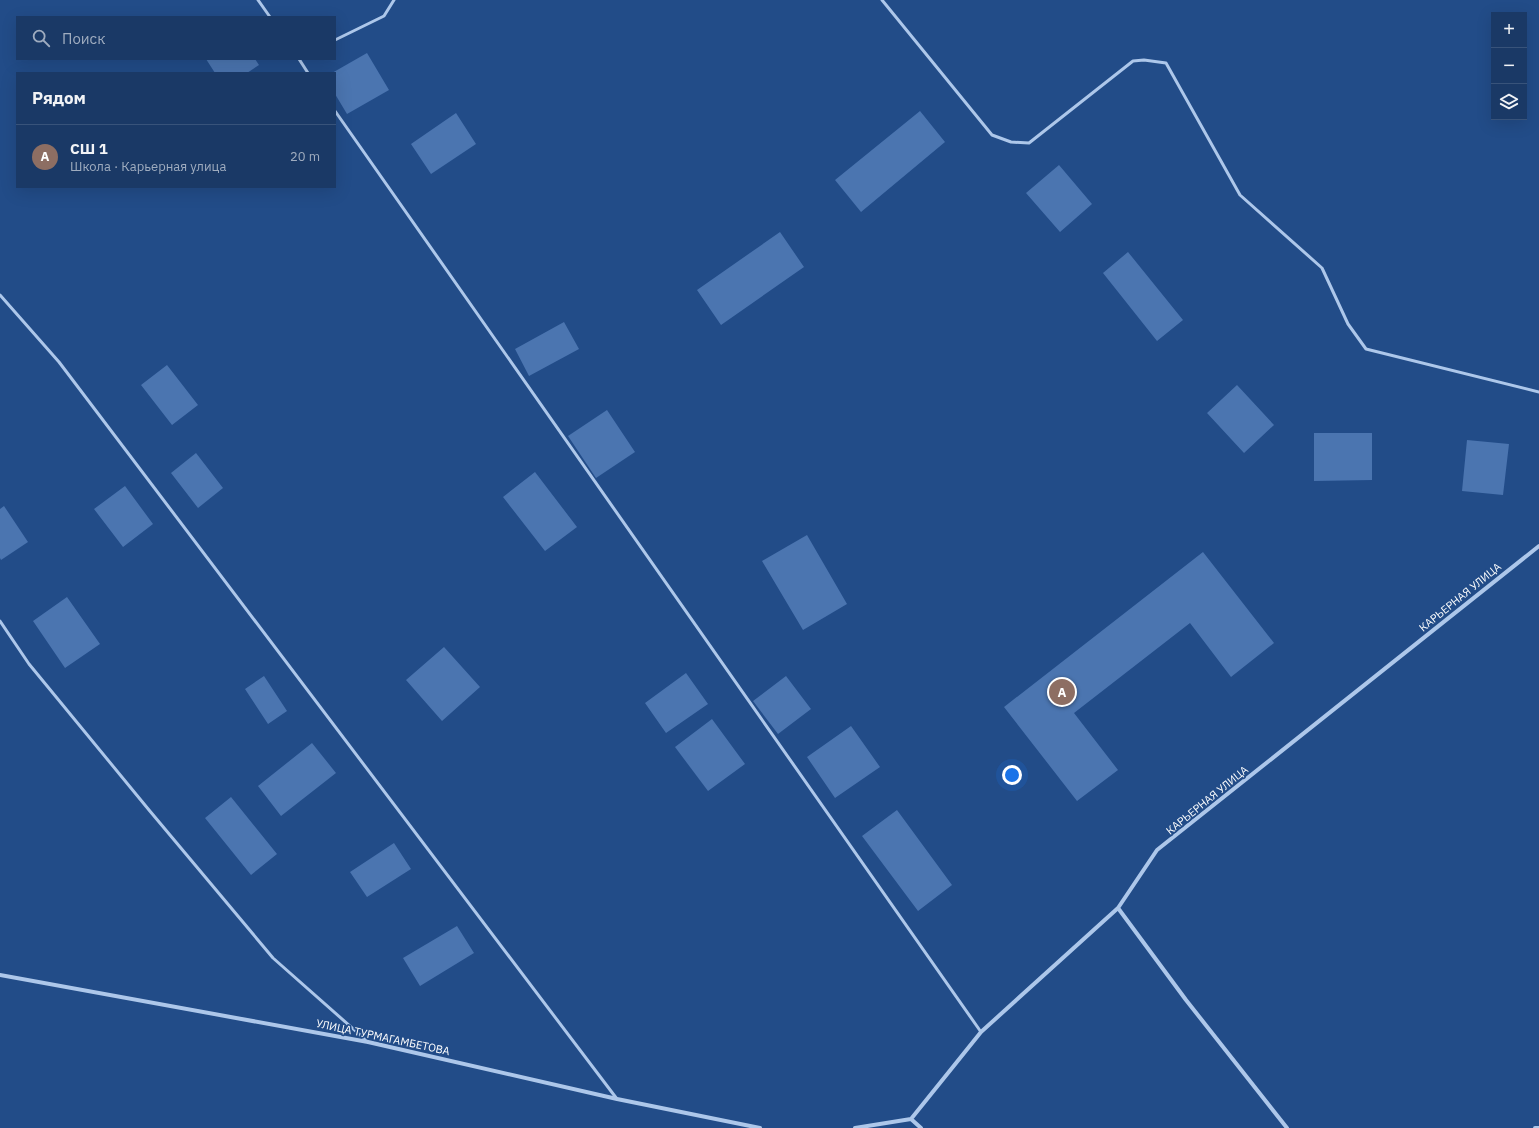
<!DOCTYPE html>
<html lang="ru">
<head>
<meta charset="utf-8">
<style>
	body { margin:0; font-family:"IBM Plex Sans",sans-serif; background:#23406c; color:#f1f3f6 }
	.controls { position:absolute; right:12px; top:12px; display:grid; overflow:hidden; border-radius:0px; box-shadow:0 4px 16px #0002 }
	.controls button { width:36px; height:36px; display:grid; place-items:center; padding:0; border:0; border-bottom:1px solid #38537a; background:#1a3966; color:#f1f3f6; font:20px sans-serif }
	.you { position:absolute; left:1012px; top:775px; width:14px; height:14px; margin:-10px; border:3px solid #fff; border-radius:50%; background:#1a73e8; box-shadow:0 0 0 6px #1a73e833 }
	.badge { display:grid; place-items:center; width:26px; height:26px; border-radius:50%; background:#8abfa5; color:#fff; font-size:13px; font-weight:700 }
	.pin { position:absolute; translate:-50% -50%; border:2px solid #fff; box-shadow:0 1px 4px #0006 }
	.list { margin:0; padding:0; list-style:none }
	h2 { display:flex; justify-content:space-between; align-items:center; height:52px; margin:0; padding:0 16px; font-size:17px }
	h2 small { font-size:13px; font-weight:400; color:#9facbf }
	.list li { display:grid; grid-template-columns:26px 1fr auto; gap:12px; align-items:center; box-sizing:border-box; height:64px; padding:0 16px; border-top:1px solid #38537a }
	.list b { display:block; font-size:15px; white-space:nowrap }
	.list p { margin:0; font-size:13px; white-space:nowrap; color:#9facbf }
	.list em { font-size:13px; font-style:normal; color:#9facbf }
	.icon { flex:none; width:22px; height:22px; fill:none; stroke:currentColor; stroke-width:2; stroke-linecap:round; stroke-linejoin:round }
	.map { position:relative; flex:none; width:1539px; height:1128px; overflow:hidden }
	.search { position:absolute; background:#1a3966; box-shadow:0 4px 16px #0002; left:16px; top:16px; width:320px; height:44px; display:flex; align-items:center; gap:10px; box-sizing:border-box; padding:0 14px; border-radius:0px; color:#9facbf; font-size:15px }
	.panel { position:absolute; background:#1a3966; box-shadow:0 4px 16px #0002; left:16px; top:72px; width:320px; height:116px; border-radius:0px }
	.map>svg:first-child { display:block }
</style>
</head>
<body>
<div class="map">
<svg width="1539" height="1128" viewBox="0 0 1539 1128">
	<rect width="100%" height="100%" fill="#224c88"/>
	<!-- building -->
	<path fill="#4b75b0" d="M367,53L389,90L347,114L335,94V73H332Z
		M206,59H255L259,65L247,73H215Z
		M920,111L945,142L861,212L835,180Z
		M456,113L476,144L431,174L411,144Z
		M1059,165L1092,204L1060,232L1026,193Z
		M780,232L804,267L721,325L697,290Z
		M1128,252L1183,320L1157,341L1103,273Z
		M564,322L579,349L529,376L515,349Z
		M167,365L198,405L172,425L141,385Z
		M1237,385L1274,425L1244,453L1207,413Z
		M607,410L635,452L596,478L568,436Z
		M1314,433H1372V480L1314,481Z
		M1467,440L1509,444L1503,495L1462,491Z
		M196,453L223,488L198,508L171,473Z
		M535,472L577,527L545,551L503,497Z
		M125,486L153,524L123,547L94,509Z
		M4,506L28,542L1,560L0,558V509Z
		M807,535L847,604L803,630L762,561Z
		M1203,552L1274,643L1231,677L1190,623L1074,713L1118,770L1077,801L1004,707Z
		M67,597L100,644L65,668L33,621Z
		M444,647L480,687L442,721L406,680Z
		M686,673L708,704L666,733L645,703Z
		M264,676L287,711L268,724L245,689Z
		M786,676L811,709L778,734L753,701Z
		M712,719L745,764L708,791L675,747Z
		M851,726L880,767L835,798L807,757Z
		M312,743L336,773L281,816L258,786Z
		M231,797L277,854L251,875L205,818Z
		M897,810L952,885L918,911L862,836Z
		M394,843L411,869L367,897L350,872Z
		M457,926L474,953L420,986L403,958Z"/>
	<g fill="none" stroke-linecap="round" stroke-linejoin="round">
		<!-- lane -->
		<path stroke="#adc7ea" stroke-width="3" d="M258,0L270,17
			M882,0L992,135L1011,142L1029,143L1133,61L1144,60L1166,63L1240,195L1322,268L1348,324L1366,349L1539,392
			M335,40L384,16L394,0
			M299,59L308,73
			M335,111L981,1032
			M0,295L59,362L617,1099
			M0,621L29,664L149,810L273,958L368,1042"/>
		<!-- street -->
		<path stroke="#adc7ea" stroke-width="4" d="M0,975L368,1042L617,1099L760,1128
			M911,1119L981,1032L1118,908
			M855,1128L911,1119L921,1128
			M1287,1128L1186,1000L1118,908L1157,850L1539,546
			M1535,1128H1539"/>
	</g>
	<g text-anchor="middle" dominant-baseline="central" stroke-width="3.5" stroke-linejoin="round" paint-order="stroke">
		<!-- street labels -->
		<g font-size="11" fill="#fff" stroke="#224c88">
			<text transform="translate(1460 597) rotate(-39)">КАРЬЕРНАЯ УЛИЦА</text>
			<text transform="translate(1207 800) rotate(-39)">КАРЬЕРНАЯ УЛИЦА</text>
			<text transform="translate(383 1037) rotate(12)">УЛИЦА ТУРМАГАМБЕТОВА</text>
		</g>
	</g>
</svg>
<div class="controls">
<button>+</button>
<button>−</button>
<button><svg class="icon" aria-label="layers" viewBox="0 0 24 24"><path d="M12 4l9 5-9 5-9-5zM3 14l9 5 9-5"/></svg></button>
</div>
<div class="you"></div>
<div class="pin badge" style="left:1062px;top:692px;background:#8d6e63">A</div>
<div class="search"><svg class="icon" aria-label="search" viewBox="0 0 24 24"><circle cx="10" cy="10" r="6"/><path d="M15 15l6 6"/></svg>Поиск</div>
<section class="panel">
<h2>Рядом<small></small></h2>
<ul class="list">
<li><span class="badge" style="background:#8d6e63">A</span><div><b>СШ 1</b><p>Школа · Карьерная улица</p></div><em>20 m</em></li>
</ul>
</section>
</div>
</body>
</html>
